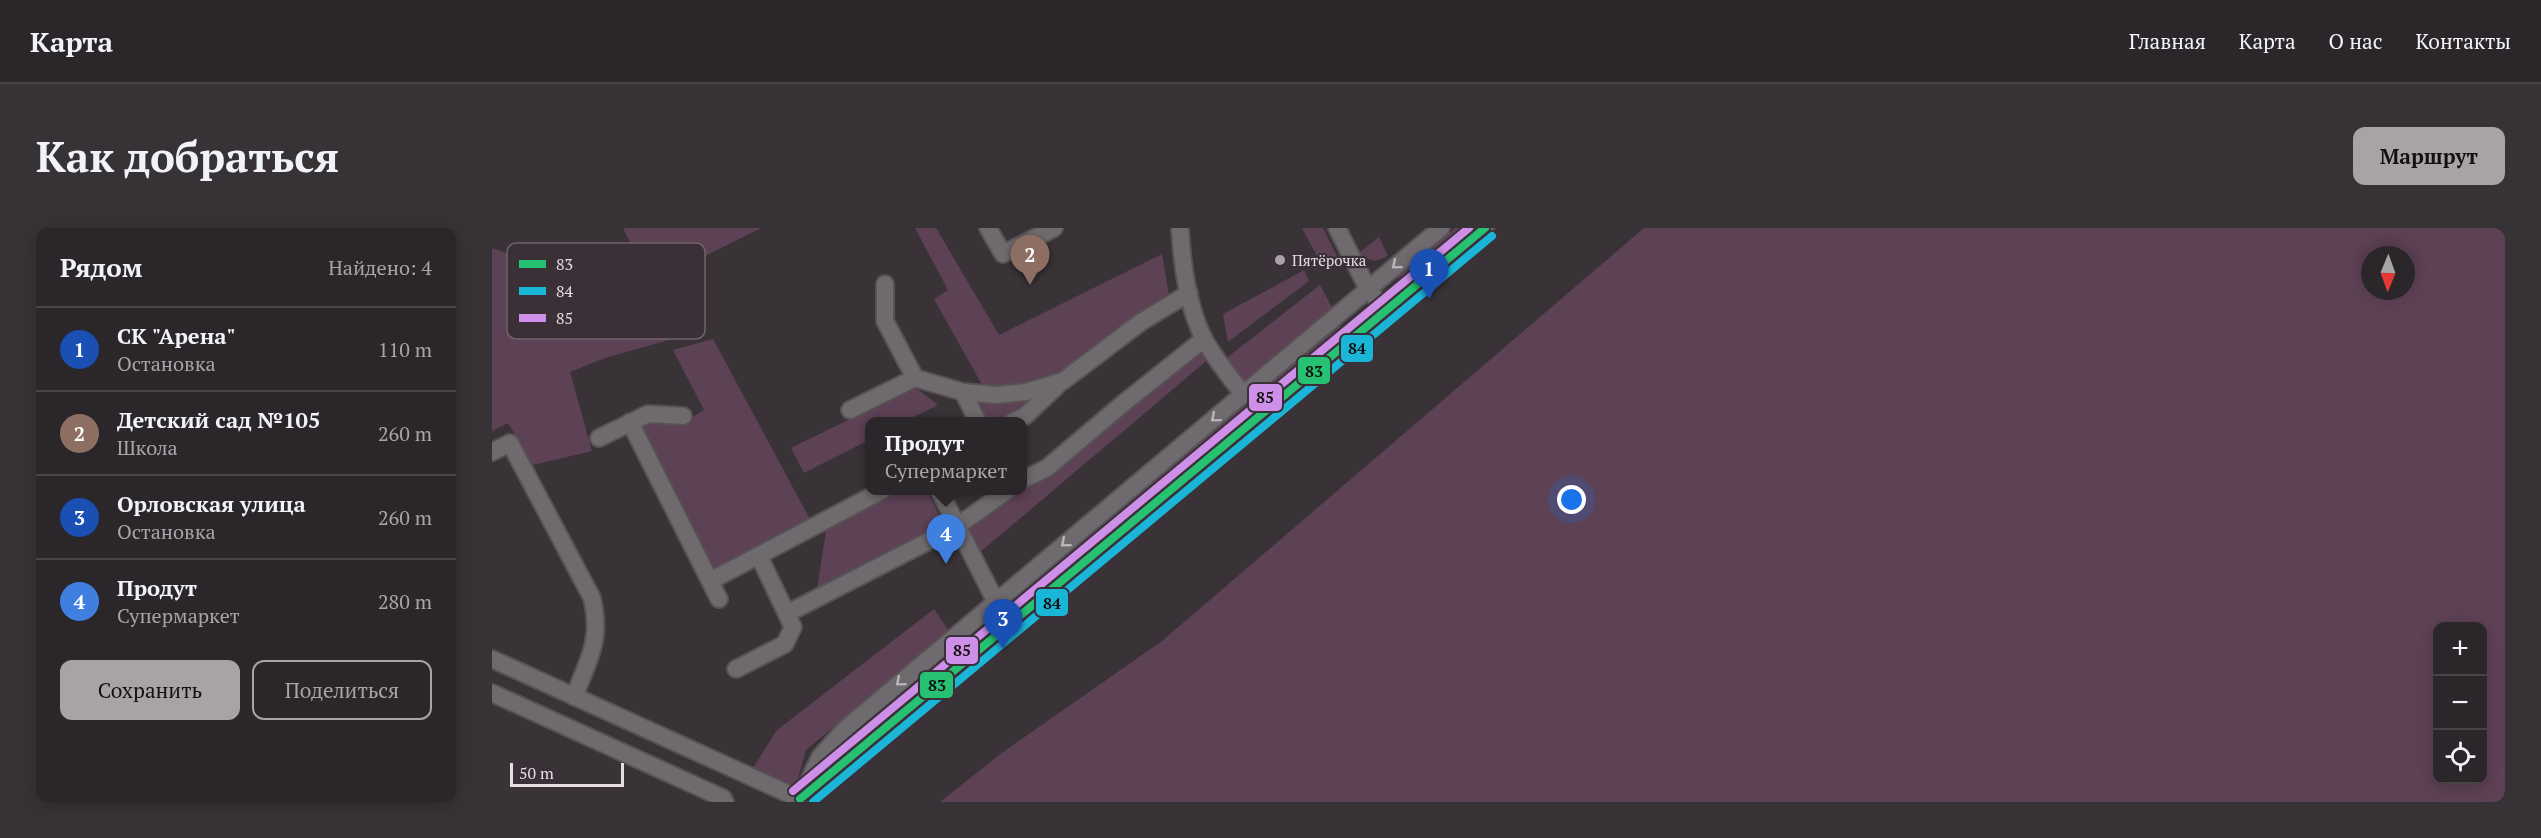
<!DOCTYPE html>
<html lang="ru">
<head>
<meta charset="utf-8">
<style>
	body { margin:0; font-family:"PT Serif",serif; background:#373235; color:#f1f3f6 }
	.controls { position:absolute; right:18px; bottom:18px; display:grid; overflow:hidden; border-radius:12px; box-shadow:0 3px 15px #0003 }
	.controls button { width:54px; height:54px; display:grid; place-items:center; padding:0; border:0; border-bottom:2px solid #474346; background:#2b2629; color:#f1f3f6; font:30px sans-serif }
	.compass { position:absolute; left:1869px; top:18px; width:54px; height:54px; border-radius:50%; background:#2b2629; box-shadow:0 3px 15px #0003; rotate:181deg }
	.scale { position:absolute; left:18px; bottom:15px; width:114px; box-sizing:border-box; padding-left:6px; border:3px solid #e5dde2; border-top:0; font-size:16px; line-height:21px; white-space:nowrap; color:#e5dde2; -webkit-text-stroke:4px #3c3038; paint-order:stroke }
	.you { position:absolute; left:1080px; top:272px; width:21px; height:21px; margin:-15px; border:4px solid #fff; border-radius:50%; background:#1a73e8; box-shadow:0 0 0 9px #1a73e833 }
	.badge { display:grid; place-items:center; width:39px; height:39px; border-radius:50%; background:#a9a2a6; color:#fff; font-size:20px; font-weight:700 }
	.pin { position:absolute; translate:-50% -50px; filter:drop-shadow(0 2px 3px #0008) }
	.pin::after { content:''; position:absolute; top:32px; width:21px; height:18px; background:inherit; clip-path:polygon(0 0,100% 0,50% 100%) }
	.popup { position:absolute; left:373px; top:189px; width:162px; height:78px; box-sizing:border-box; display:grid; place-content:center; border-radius:12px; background:#2b2629; filter:drop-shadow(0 2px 4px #0005); font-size:20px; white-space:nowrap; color:#a6a5a8 }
	.popup b { font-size:22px; color:#f1f3f6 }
	.popup::after { content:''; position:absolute; left:50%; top:100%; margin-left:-12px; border:12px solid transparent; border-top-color:#2b2629 }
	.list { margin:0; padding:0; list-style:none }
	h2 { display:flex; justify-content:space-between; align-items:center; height:78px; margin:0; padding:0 24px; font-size:26px }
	h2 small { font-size:20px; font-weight:400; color:#a6a5a8 }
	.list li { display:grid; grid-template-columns:39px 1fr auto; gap:18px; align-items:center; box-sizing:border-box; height:84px; padding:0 24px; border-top:2px solid #474346 }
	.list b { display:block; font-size:22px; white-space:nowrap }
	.list p { margin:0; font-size:20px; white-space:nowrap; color:#a6a5a8 }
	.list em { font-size:20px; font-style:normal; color:#a6a5a8 }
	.actions { display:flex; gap:12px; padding:18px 24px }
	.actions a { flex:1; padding:14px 0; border:2px solid #a9a2a6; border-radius:12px; text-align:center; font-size:21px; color:#a9a2a6 }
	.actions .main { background:#a9a2a6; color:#111 }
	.icon { flex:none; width:33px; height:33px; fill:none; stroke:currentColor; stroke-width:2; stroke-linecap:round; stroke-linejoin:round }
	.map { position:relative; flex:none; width:2013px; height:574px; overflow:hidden; border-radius:12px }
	header { display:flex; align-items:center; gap:36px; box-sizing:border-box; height:84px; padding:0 30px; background:#2b2629; border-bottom:2px solid #474346 }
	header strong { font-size:28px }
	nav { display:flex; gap:33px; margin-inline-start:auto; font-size:21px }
	.intro { display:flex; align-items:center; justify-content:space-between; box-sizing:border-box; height:144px; padding:0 36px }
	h1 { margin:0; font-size:42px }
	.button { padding:15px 27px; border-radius:12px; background:#a9a2a6; color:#111; font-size:21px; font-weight:700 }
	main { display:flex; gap:36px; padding:0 36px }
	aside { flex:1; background:#2b2629; border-radius:12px; box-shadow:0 3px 15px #0003 }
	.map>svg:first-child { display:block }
</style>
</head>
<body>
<header>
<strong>Карта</strong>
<nav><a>Главная</a><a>Карта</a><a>О нас</a><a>Контакты</a></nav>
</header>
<div class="intro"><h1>Как добраться</h1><a class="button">Маршрут</a></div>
<main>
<aside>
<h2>Рядом<small>Найдено: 4</small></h2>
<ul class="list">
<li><span class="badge" style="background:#1a4fb4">1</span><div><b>СК &quot;Арена&quot;</b><p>Остановка</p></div><em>110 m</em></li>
<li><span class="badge" style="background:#8d6e63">2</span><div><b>Детский сад №105</b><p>Школа</p></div><em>260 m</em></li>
<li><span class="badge" style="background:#1a4fb4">3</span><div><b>Орловская улица</b><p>Остановка</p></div><em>260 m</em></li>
<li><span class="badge" style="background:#3f7fe0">4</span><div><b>Продут</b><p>Супермаркет</p></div><em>280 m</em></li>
</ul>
<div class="actions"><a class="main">Сохранить</a><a>Поделиться</a></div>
</aside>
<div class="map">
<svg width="2013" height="574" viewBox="0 0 2013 574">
	<rect width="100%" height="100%" fill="#393337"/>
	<!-- green -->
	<path fill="#5d4155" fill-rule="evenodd" d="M131,0H269L159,55Z
		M423,0H444L507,107L670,26L677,67L567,147L536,158L493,162L442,71L456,62Z
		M810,0H831L845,28L831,39Z
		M963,0H980L915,54H908L906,51L908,46Z
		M1152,0H2013V574H448L511,524L670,413ZM1878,27H1914V63H1878ZM1946,398H1990V552H1946Z
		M887,9L896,28L883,33L867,28L866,26Z
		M0,20L204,94L202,105L113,130L78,144L100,223L41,237L16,195L0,203Z
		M812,42L817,53L736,114L731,86Z
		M828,57L842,83L751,159L732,132Z
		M848,98L852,101L850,107L408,478L401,481L398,478V473Z
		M221,111L320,295L222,347L147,197L192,194L212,182L181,122Z
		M710,119L718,130L487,325L471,301L530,262Z
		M423,159L446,177L413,193L378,194L377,212L312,245L299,220Z
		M555,163L506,193H491L478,169Z
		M405,263H435L453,298L325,361L335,297Z
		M442,381L457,403L314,522L304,558L261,540L285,502Z"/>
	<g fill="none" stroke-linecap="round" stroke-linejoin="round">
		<!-- minor casing -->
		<g stroke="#585255" stroke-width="20">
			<path id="minor" d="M496,0L511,26L562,0
				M688,0C690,35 696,81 713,113C724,132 738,149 751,166
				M845,0L876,61L894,83
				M393,56V93L423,150
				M471,164L486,194
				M358,182L423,150L471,164L504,167L534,164L571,153L649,94L697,65
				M138,194L227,371
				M520,194L533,188L566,157
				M107,210L156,186L191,188
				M0,224L18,215L100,370C110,412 97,430 82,469
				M530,252L555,240L633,174L712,111
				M447,262L504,374
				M218,353L391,262
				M296,385L464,299L516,262
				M0,431L308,571
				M244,441L293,416L301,399L267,328
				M0,465L231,570L233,574
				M311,565L328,529L353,501L949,0
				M306,574L585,338L993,0"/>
		</g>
		<!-- minor -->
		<use href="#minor" stroke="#6f6a6d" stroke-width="16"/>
		<!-- bus-1 casing -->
		<g stroke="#3c3038" stroke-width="12">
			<path id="bus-1" d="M308,571L993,0"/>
		</g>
		<!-- bus-2 casing -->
		<g stroke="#3c3038" stroke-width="12">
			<path id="bus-2" d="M321,574L1000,8"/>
		</g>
		<!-- bus-3 casing -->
		<g stroke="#3c3038" stroke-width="12">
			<path id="bus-3" d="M301,563L977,0"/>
		</g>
		<!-- bus-1 -->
		<use href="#bus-1" stroke="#26c172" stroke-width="8"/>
		<!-- bus-2 -->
		<use href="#bus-2" stroke="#1ab6d8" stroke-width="8"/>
		<!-- bus-3 -->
		<use href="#bus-3" stroke="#ce8fe9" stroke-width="8"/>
	</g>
	<!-- one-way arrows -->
	<defs><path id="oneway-chevron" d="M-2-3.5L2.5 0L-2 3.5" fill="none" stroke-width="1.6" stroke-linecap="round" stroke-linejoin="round" transform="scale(1.5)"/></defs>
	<g stroke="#bcb5b9">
		<use href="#oneway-chevron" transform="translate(904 37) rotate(140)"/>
		<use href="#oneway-chevron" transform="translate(723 190) rotate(140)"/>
		<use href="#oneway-chevron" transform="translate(573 315) rotate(140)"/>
		<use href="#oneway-chevron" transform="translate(408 454) rotate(140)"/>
	</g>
	<!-- markers -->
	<circle fill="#a9a2a6" stroke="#3c3038" stroke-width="2" cx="788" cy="32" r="6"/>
	<g text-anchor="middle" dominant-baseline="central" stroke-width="4.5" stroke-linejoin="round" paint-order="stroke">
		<!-- poi labels -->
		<g font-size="15" fill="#e5dde2" stroke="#3c3038" text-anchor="start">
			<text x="800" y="32">Пятёрочка</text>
		</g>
	</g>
	<!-- legend -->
	<rect x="15" y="15" width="198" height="96" rx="9" fill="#3c3038" stroke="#6f646b" stroke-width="1.5"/>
	<rect x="27" y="32" width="27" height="8" fill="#26c172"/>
	<rect x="27" y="59" width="27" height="8" fill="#1ab6d8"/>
	<rect x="27" y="86" width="27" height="8" fill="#ce8fe9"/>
	<g font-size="16" fill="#e5dde2">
		<text x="64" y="42">83</text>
		<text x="64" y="69">84</text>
		<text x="64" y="96">85</text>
	</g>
	<g stroke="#3c3038" stroke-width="2">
		<rect x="848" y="106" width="34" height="29" rx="6" fill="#1ab6d8"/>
		<rect x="805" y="128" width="34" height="29" rx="6" fill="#26c172"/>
		<rect x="756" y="155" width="35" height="29" rx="6" fill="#ce8fe9"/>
		<rect x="543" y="360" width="34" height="29" rx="6" fill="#1ab6d8"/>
		<rect x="453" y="408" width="34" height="29" rx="6" fill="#ce8fe9"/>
		<rect x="427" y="443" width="35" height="28" rx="6" fill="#26c172"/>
	</g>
	<g font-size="16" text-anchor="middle" font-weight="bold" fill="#111">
		<text x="865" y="126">84</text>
		<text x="822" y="149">83</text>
		<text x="773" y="175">85</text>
		<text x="560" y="381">84</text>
		<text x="470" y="428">85</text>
		<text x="445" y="463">83</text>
	</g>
</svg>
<div class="controls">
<button>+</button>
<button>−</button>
<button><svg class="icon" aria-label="locate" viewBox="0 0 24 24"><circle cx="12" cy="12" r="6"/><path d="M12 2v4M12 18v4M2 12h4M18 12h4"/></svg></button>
</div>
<svg class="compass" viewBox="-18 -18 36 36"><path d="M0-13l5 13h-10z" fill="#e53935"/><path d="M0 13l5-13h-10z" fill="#a6a5a8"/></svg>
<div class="scale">50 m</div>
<div class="you"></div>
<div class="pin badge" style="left:937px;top:71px;background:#1a4fb4">1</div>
<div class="pin badge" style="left:538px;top:57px;background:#8d6e63">2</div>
<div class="pin badge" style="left:511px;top:421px;background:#1a4fb4">3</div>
<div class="pin badge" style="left:454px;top:336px;background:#3f7fe0">4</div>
<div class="popup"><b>Продут</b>Супермаркет</div>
</div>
</main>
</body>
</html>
